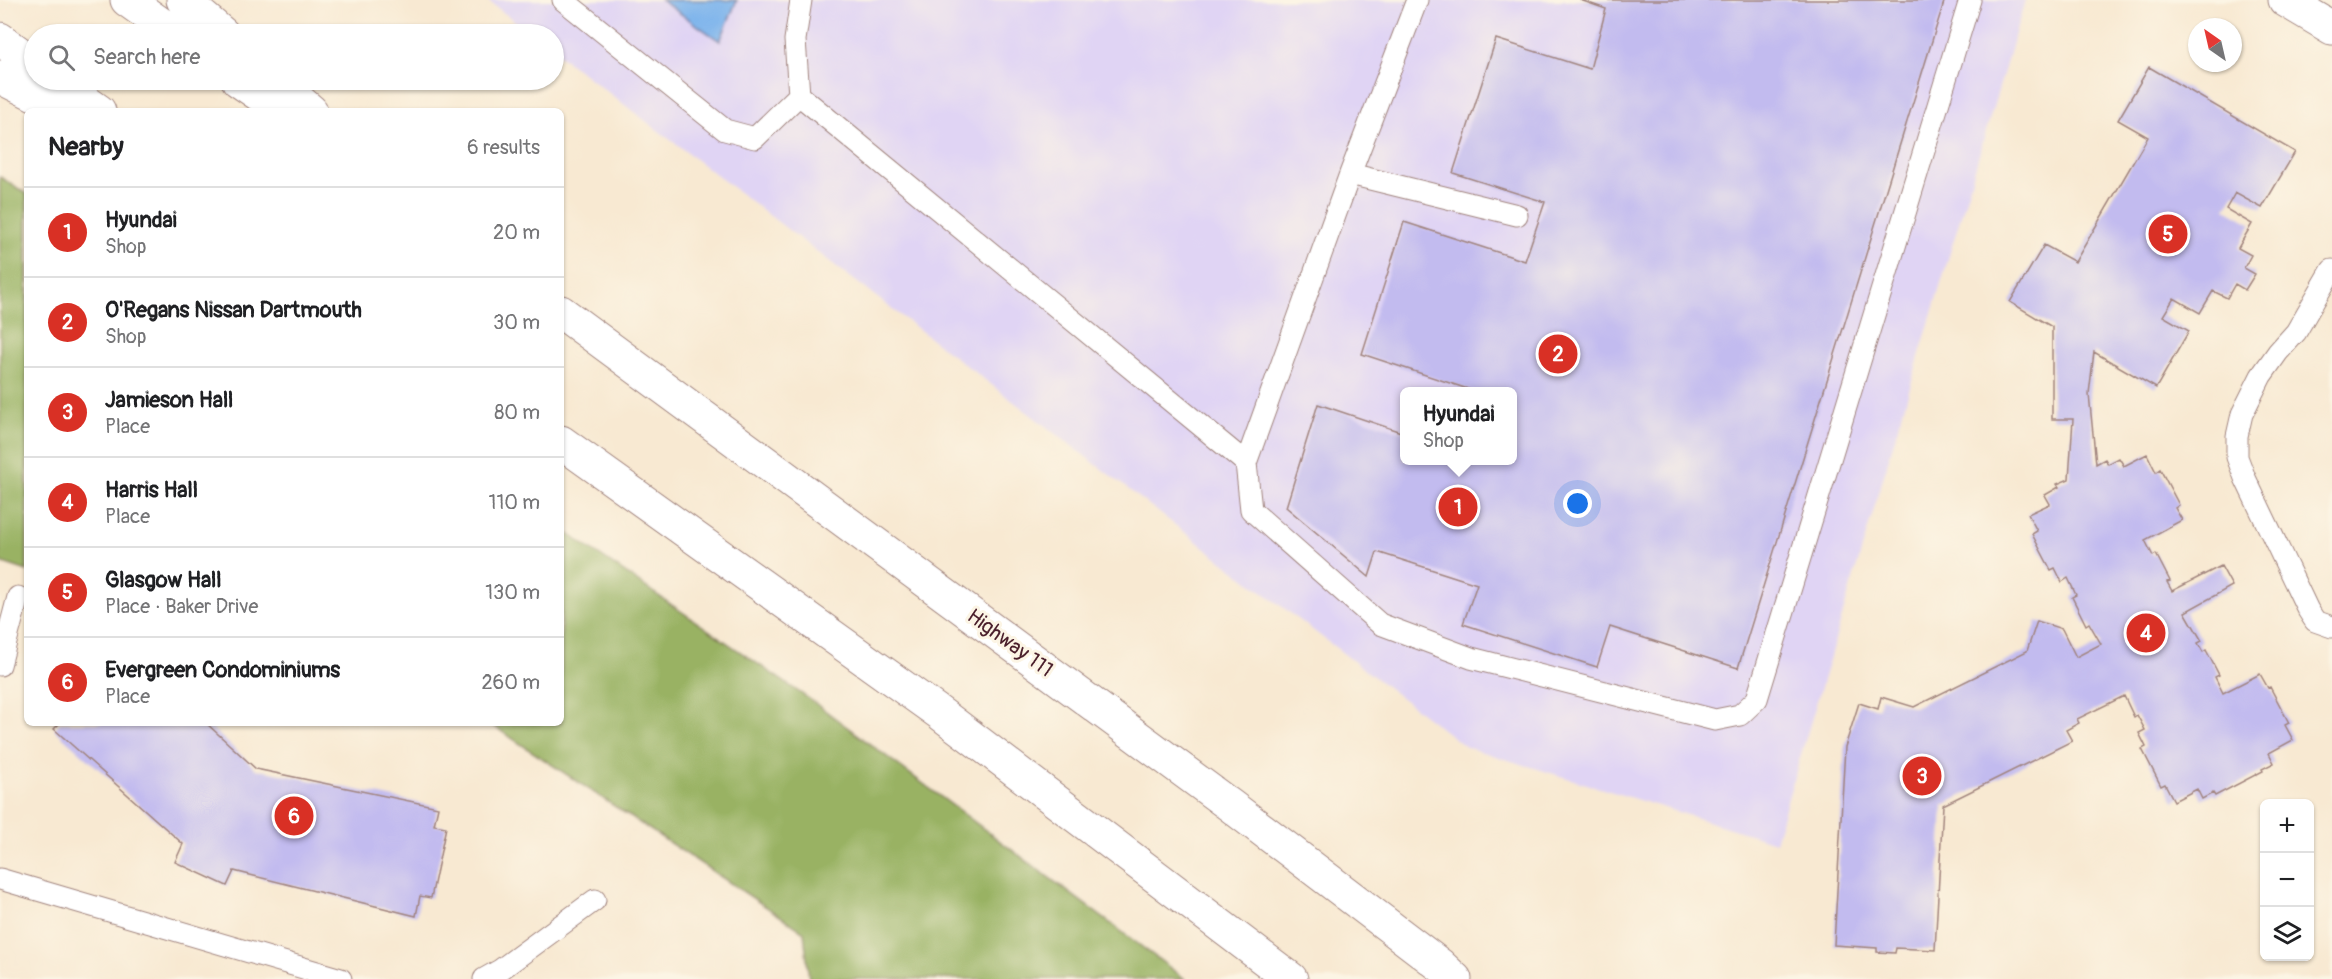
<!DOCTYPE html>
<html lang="en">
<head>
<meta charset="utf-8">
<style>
	body { margin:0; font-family:Pangolin,sans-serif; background:#f2f2f2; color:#202124 }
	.controls { position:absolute; right:18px; bottom:18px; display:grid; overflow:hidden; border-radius:9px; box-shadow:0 2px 4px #0004 }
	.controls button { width:54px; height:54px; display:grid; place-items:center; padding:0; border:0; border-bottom:2px solid #e0e0e0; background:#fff; color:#202124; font:30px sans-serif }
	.compass { position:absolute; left:2188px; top:18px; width:54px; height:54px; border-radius:50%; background:#fff; box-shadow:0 2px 4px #0004; rotate:326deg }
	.you { position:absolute; left:1578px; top:504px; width:21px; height:21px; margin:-15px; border:4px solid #fff; border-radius:50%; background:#1a73e8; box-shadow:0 0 0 9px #1a73e833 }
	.badge { display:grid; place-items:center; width:39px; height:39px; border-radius:50%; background:#d93025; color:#fff; font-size:20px; font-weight:700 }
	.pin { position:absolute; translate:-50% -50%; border:3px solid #fff; box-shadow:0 2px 6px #0006 }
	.popup { position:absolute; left:1400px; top:387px; width:117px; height:78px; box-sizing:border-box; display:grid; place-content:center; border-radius:9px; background:#fff; filter:drop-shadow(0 2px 4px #0005); font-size:20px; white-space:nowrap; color:#757577 }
	.popup b { font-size:22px; color:#202124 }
	.popup::after { content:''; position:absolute; left:50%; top:100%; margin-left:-12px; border:12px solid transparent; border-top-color:#fff }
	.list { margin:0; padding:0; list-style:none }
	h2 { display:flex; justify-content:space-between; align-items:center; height:78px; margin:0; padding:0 24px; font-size:26px }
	h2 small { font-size:20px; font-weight:400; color:#757577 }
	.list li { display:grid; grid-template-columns:39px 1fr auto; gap:18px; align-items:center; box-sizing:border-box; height:90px; padding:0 24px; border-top:2px solid #e0e0e0 }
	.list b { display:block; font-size:22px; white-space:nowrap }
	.list p { margin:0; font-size:20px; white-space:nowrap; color:#757577 }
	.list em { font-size:20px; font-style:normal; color:#757577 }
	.icon { flex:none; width:33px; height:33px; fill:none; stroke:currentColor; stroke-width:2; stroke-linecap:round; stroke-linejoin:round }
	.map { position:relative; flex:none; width:2332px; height:979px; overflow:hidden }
	.search { position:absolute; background:#fff; box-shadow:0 2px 4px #0004; left:24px; top:24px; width:540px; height:66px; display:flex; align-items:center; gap:15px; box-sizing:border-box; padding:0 21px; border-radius:33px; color:#757577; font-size:22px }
	.panel { position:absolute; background:#fff; box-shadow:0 2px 4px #0004; left:24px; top:108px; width:540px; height:618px; border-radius:9px }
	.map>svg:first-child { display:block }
</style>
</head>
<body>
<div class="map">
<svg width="2332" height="979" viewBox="0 0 2332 979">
	<rect width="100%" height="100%" fill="#fcf5e5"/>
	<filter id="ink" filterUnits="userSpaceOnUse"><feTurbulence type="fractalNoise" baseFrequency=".0167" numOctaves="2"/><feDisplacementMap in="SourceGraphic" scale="12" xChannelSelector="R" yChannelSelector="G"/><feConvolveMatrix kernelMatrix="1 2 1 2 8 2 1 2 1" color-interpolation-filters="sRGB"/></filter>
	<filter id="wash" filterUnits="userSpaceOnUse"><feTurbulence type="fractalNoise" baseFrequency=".008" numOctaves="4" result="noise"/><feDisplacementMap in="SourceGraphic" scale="24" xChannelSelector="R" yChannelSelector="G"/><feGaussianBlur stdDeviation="1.35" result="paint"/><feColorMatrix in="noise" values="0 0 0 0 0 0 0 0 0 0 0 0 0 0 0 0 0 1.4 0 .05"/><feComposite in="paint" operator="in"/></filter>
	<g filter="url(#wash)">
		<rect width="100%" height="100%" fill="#f8e9d2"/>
		<!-- built -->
		<path fill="#e0d4f4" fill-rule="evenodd" d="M487,0H2025L1775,842L1466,747L554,51V34H532ZM1404,392H1512V460H1404Z"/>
		<!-- forest -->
		<path fill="#99b264" stroke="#726848" stroke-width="1.5" d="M0,177L27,194V571L0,562Z
			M561,529L815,703L1185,979H809L804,932L489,723H561Z"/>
		<!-- water -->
		<path fill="#7db4ec" stroke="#646a8c" stroke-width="1.5" d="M661,0H737L720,41Z"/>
		<g id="blocks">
			<!-- building -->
			<path fill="#c2bbef" d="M1580,0H1941L1944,2L1738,668L1610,627L1597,667L1463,624L1477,584L1377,552L1369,577L1286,507L1318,404L1404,433V460H1512V392H1477L1362,354L1404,222L1525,261L1545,202L1453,173L1496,39L1590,69L1606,9Z
				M2149,67L2295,152L2262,208L2235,193L2226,209L2252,224L2238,248L2251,255L2244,268L2255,274L2245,290L2235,284L2227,298L2213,291L2200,313L2174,298L2163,316L2189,331L2156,388L2094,352L2089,394L2096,464L2105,459L2108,464L2119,458L2124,466L2147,454L2156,472L2160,469L2179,505L2175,508L2182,520L2145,540L2153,556L2156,554L2170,581L2167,582L2172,591L2221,566L2232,586L2185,612L2202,641L2198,643L2203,652L2206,650L2219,675L2215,677L2223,693L2260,674L2268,688L2270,687L2289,723L2285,725L2293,740L2269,753L2274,763L2262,769L2263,771L2215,796L2213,793L2202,799L2197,789L2174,801L2165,784L2161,786L2142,749L2146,747L2139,733L2145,730L2137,715L2134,717L2124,696L2077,719L2079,723L2066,730L2072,741L1943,805L1935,950L1896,948L1895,953L1877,952V948L1834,945L1845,747L1859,703L1878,709L1881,697L1914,707L2027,651L2037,621L2062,629L2076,657L2101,644L2089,623L2086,625L2072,597L2076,595L2068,578L2062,582L2055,568L2051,570L2032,534L2037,531L2028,514L2050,504L2045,495L2059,487L2057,484L2069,479L2073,419H2052V327L2010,302L2044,245L2075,262L2148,137L2118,120Z
				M60,723H206L256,769L438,807L434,825L446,827L431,898L420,896L416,916L234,871L227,886L175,862L183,844L54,729Z"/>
		</g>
	</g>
	<g filter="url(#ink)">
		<use href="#blocks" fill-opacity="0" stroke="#a1847e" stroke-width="1.5"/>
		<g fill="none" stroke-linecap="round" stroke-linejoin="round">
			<!-- lane casing -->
			<g stroke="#a1847e" stroke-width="23">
				<path id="lane" d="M563,0L725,130L755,138L799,95
					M801,0L795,40L799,95L1246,463
					M1417,0L1350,174L1246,463L1251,510L1380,624L1471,658L1715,720L1740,715L1757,699L1970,0
					M1350,174L1517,215
					M2332,270L2296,332L2278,352L2261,376L2242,414L2237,436V457L2245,478L2308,610L2315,621L2332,627
					M0,665L18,597
					M0,879L341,979
					M484,979L500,970L595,900"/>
			</g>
			<!-- secondary casing -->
			<g stroke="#a1847e" stroke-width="35">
				<path id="secondary" d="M2285,0L2332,28"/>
			</g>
			<!-- highway casing -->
			<g stroke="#a1847e" stroke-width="35">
				<path id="highway" d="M127,0L175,34
					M183,0L223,34
					M0,39L34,64
					M0,77L68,111
					M55,80L99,111
					M238,80L283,111
					M275,80L311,111
					M561,312L1231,806L1440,965L1455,979
					M561,442L941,714L1291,979"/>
			</g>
			<!-- lane -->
			<use href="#lane" stroke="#fff" stroke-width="21"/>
			<!-- secondary -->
			<use href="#secondary" stroke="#fff" stroke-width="33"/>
			<!-- highway -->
			<use href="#highway" stroke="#fff" stroke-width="33"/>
		</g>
	</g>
	<g text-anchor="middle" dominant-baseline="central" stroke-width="6" stroke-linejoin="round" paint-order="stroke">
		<!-- street labels -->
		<g font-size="21" fill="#4a1f2b" stroke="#fcf5e5">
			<text transform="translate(1010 643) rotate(36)">Highway 111</text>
		</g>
	</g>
</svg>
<div class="controls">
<button>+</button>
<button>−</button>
<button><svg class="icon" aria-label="layers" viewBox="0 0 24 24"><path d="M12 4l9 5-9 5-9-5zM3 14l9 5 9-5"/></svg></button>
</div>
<svg class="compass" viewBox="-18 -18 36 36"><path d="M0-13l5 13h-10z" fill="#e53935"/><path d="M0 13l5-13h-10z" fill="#757577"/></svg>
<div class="you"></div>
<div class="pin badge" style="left:1458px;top:507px">1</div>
<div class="popup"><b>Hyundai</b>Shop</div>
<div class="pin badge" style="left:1558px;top:354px">2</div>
<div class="pin badge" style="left:1922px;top:776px">3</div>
<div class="pin badge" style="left:2146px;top:633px">4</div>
<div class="pin badge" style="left:2168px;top:234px">5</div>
<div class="pin badge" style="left:294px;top:816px">6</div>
<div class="search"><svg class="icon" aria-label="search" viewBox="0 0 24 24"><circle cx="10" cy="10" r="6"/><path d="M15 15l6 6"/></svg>Search here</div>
<section class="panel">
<h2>Nearby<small>6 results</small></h2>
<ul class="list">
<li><span class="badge">1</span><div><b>Hyundai</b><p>Shop</p></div><em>20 m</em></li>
<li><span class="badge">2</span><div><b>O'Regans Nissan Dartmouth</b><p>Shop</p></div><em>30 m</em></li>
<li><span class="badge">3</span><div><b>Jamieson Hall</b><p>Place</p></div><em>80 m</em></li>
<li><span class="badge">4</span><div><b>Harris Hall</b><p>Place</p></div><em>110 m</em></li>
<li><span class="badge">5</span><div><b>Glasgow Hall</b><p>Place · Baker Drive</p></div><em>130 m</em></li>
<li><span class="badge">6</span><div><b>Evergreen Condominiums</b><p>Place</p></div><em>260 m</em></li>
</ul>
</section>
</div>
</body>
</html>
